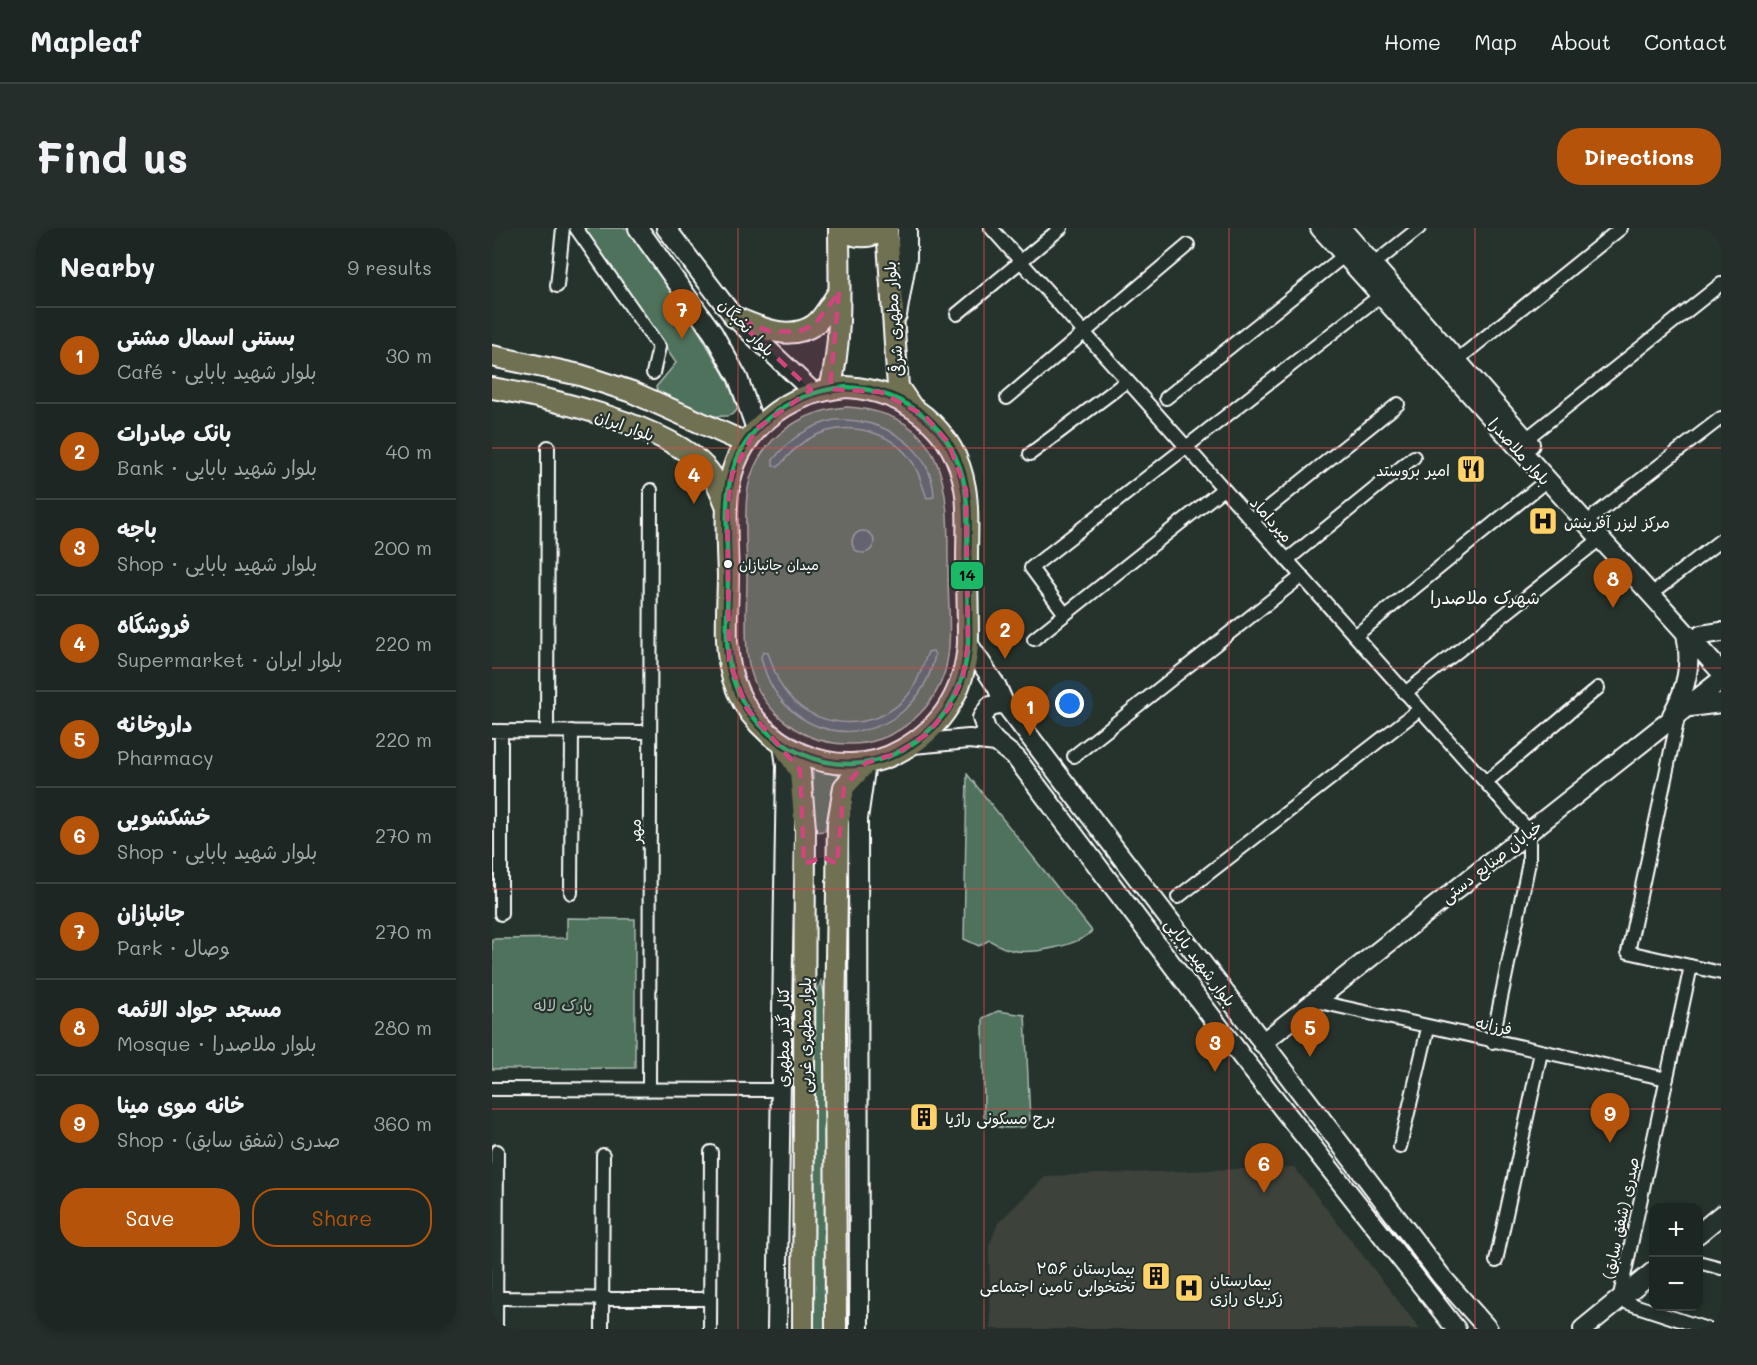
<!DOCTYPE html>
<html lang="en">
<head>
<meta charset="utf-8">
<style>
	body { margin:0; font-family:Mali,"Playpen Sans Arabic",sans-serif; background:#252e2a; color:#f1f3f6 }
	.controls { position:absolute; right:18px; bottom:18px; display:grid; overflow:hidden; border-radius:12px; box-shadow:0 3px 9px #0003 }
	.controls button { width:54px; height:54px; display:grid; place-items:center; padding:0; border:0; border-bottom:2px solid #3a4340; background:#1c2622; color:#f1f3f6; font:30px sans-serif }
	.you { position:absolute; left:578px; top:476px; width:21px; height:21px; margin:-15px; border:4px solid #fff; border-radius:50%; background:#1a73e8; box-shadow:0 0 0 9px #1a73e833 }
	.badge { display:grid; place-items:center; width:39px; height:39px; border-radius:50%; background:#b45309; color:#fff; font-size:20px; font-weight:700 }
	.pin { position:absolute; translate:-50% -50px; filter:drop-shadow(0 2px 3px #0008) }
	.pin::after { content:''; position:absolute; top:32px; width:21px; height:18px; background:inherit; clip-path:polygon(0 0,100% 0,50% 100%) }
	.list { margin:0; padding:0; list-style:none }
	h2 { display:flex; justify-content:space-between; align-items:center; height:78px; margin:0; padding:0 24px; font-size:26px }
	h2 small { font-size:20px; font-weight:400; color:#a0a5a5 }
	.list li { display:grid; grid-template-columns:39px 1fr auto; gap:18px; align-items:center; box-sizing:border-box; height:96px; padding:0 24px; border-top:2px solid #3a4340 }
	.list b { display:block; font-size:22px; white-space:nowrap }
	.list p { margin:0; font-size:20px; white-space:nowrap; color:#a0a5a5 }
	.list em { font-size:20px; font-style:normal; color:#a0a5a5 }
	.actions { display:flex; gap:12px; padding:18px 24px }
	.actions a { flex:1; padding:14px 0; border:2px solid #b45309; border-radius:24px; text-align:center; font-size:21px; color:#b45309 }
	.actions .main { background:#b45309; color:#fff }
	.map { position:relative; flex:none; width:1229px; height:1101px; overflow:hidden; border-radius:24px }
	header { display:flex; align-items:center; gap:36px; box-sizing:border-box; height:84px; padding:0 30px; background:#1c2622; border-bottom:2px solid #3a4340 }
	header strong { font-size:28px }
	nav { display:flex; gap:33px; margin-inline-start:auto; font-size:21px }
	.intro { display:flex; align-items:center; justify-content:space-between; box-sizing:border-box; height:144px; padding:0 36px }
	h1 { margin:0; font-size:42px }
	.button { padding:15px 27px; border-radius:24px; background:#b45309; color:#fff; font-size:21px; font-weight:700 }
	main { display:flex; gap:36px; padding:0 36px }
	aside { flex:1; background:#1c2622; border-radius:24px; box-shadow:0 3px 9px #0003 }
	.map>svg:first-child { display:block }
</style>
</head>
<body>
<header>
<strong>Mapleaf</strong>
<nav><a>Home</a><a>Map</a><a>About</a><a>Contact</a></nav>
</header>
<div class="intro"><h1>Find us</h1><a class="button">Directions</a></div>
<main>
<aside>
<h2>Nearby<small>9 results</small></h2>
<ul class="list">
<li><span class="badge">1</span><div><b>بستنی اسمال مشتی</b><p>Café · بلوار شهید بابایی</p></div><em>30 m</em></li>
<li><span class="badge">2</span><div><b>بانک صادرات</b><p>Bank · بلوار شهید بابایی</p></div><em>40 m</em></li>
<li><span class="badge">3</span><div><b>باجه</b><p>Shop · بلوار شهید بابایی</p></div><em>200 m</em></li>
<li><span class="badge">4</span><div><b>فروشگاه</b><p>Supermarket · بلوار ایران</p></div><em>220 m</em></li>
<li><span class="badge">5</span><div><b>داروخانه</b><p>Pharmacy</p></div><em>220 m</em></li>
<li><span class="badge">6</span><div><b>خشکشویی</b><p>Shop · بلوار شهید بابایی</p></div><em>270 m</em></li>
<li><span class="badge">7</span><div><b>جانبازان</b><p>Park · وصال</p></div><em>270 m</em></li>
<li><span class="badge">8</span><div><b>مسجد جواد الائمه</b><p>Mosque · بلوار ملاصدرا</p></div><em>280 m</em></li>
<li><span class="badge">9</span><div><b>خانه موی مینا</b><p>Shop · صدری (شفق سابق)</p></div><em>360 m</em></li>
</ul>
<div class="actions"><a class="main">Save</a><a>Share</a></div>
</aside>
<div class="map">
<svg width="1229" height="1101" viewBox="0 0 1229 1101">
	<rect width="100%" height="100%" fill="#26332d"/>
	<filter id="ink" filterUnits="userSpaceOnUse"><feTurbulence type="fractalNoise" baseFrequency=".0167" numOctaves="2"/><feDisplacementMap in="SourceGraphic" scale="12" xChannelSelector="R" yChannelSelector="G"/><feConvolveMatrix kernelMatrix="1 2 1 2 8 2 1 2 1" color-interpolation-filters="sRGB"/></filter>
	<g filter="url(#ink)">
		<!-- built -->
		<path fill="#3c423a" d="M802,939L928,1101H499L497,1018L506,995L554,948Z"/>
		<!-- green -->
		<path fill="#50725c" stroke="#a8b8ae" stroke-width="1.5" d="M92,0H137L198,88L235,152L246,180C236,203 181,172 166,164L164,159L184,135Z
			M355,179C461,187 456,267 456,348C456,379 461,414 453,443C440,486 399,518 354,516C306,515 264,479 256,431C252,405 255,376 255,349C255,322 252,294 255,267C261,215 305,183 355,179Z
			M321,536L350,543L340,563L333,603L321,604Z
			M475,546L600,703C586,718 539,727 519,722C512,721 504,716 497,712L487,718L472,711Z
			M75,690L143,691V840L0,841V711L75,710Z
			M329,753L334,772L335,1101H321L322,769Z
			M506,783L533,787L538,891L532,899C516,900 502,903 492,889L491,790Z"/>
		<!-- water -->
		<path fill="#486c6d" stroke="#91a7a7" stroke-width="1.5" d="M342,192C388,188 441,218 442,269L435,270C430,258 428,246 421,235C398,200 349,190 313,213C302,220 295,229 286,239L281,237V232C297,211 316,198 342,192Z
			M360 314a11 11 0 1 1 22 0a11 11 0 1 1-22 0Z
			M441,423L443,427C422,528 291,529 269,429L271,424L276,425C281,437 283,448 290,459C318,503 384,507 417,466C427,453 430,439 436,424Z"/>
		<g fill="none" stroke-linecap="round" stroke-linejoin="round">
			<!-- street casing -->
			<g stroke="#fff" stroke-width="16">
				<path id="street" d="M84,0L167,119L161,145
					M499,0L1037,603V634L1000,814
					M882,36L927,0
					M65,58L71,0
					M465,86L569,0
					M965,132L1129,0
					M515,170L696,17
					M674,170L853,27
					M1034,211L1229,56
					M538,226L635,153
					M1103,287L1229,190
					M760,293L906,176
					M795,332L922,229
					M1167,360L1229,312
					M573,386L539,340L889,67
					M863,408L1055,252
					M542,411L731,261
					M913,465L1108,311
					M1187,485L1136,724L1229,745
					M0,503L158,504
					M55,503L56,219
					M582,528L810,348
					M994,554L1106,460
					M79,665L80,503
					M686,669L928,481
					M9,686V503
					M1199,738L1127,1072L1215,1101
					M823,773L1175,851
					M0,861L289,862
					M157,862L159,262
					M908,919L936,800
					M1004,1033L1049,824
					M1206,1034L1229,1040
					M0,1070L218,1071
					M4,1101L5,923
					M110,1101L111,927
					M218,1101L219,924"/>
			</g>
			<!-- secondary casing -->
			<g stroke="#fff" stroke-width="22">
				<path id="secondary" d="M146,0L221,105L246,150L264,201
					M174,0L242,89L321,164
					M828,0L1229,444
					M849,0L1038,216
					M405,87L415,30V0
					M1209,407L1229,404
					M476,415L505,459L512,475L949,1048L996,1101
					M1198,479L1229,475
					M1180,487C1195,460 1200,436 1194,405
					M504,514L495,504L490,490L498,478L512,475
					M421,516L477,511L504,514L524,530L750,829L964,1101
					M770,815L1229,452
					M1206,1006L1229,987
					M285,1101L294,538L291,517
					M367,1101L366,591L374,535
					M1091,1101L1162,1043"/>
			</g>
			<!-- primary casing -->
			<g stroke="#fff" stroke-width="24">
				<path id="primary" d="M350,0C363,11 379,11 392,0
					M395,0L406,159L419,178
					M242,89C267,99 296,114 322,97C332,90 340,73 347,64
					M0,128L88,147L140,164L254,215
					M355,159C414,163 463,200 473,260C477,282 475,306 475,328C475,357 476,386 476,415C473,462 451,499 410,522C346,559 262,519 241,451C231,418 236,380 236,347C235,320 233,292 236,265C243,203 295,164 355,159Z
					M0,160C57,170 175,197 214,240C224,251 229,264 234,277
					M338,161C351,110 347,52 347,0
					M293,520L308,544L313,600L311,1101
					M344,1101L343,799L346,595L352,559L374,535"/>
			</g>
			<!-- street -->
			<use href="#street" stroke="#26332d" stroke-width="12"/>
			<!-- secondary -->
			<use href="#secondary" stroke="#26332d" stroke-width="18"/>
			<!-- primary -->
			<use href="#primary" stroke="#706f52" stroke-width="20"/>
			<!-- bus-1 casing -->
			<g stroke="#26332d" stroke-width="9">
				<path id="bus-1" d="M355,159C414,163 463,200 473,260C477,282 475,306 475,328C475,357 476,386 476,415C473,462 451,499 410,522C346,559 262,519 241,451C231,418 236,380 236,347C235,320 233,292 236,265C243,203 295,164 355,159Z"/>
			</g>
			<!-- bus-1 -->
			<use href="#bus-1" stroke="#1ab867" stroke-width="4.5"/>
		</g>
	</g>
	<!-- marked area -->
	<path fill="#ce467c" fill-opacity="0.2" stroke="#ce467c" stroke-width="4.5" stroke-dasharray="12 8" stroke-linejoin="round" d="M347,64L338,161L389,164L433,188L456,214L474,262L476,415L471,449L457,480L435,506L406,525L374,535L352,559L345,636L331,629L312,636L308,542L255,481L237,433L235,280L240,246L264,201L319,162L242,89L277,103L306,104L323,96Z"/>
	<!-- grid -->
	<path fill="none" stroke="#dc4848" stroke-width="1.5" stroke-opacity="0.55" d="M246,0V1101M492,0V1101M737,0V1101M983,0V1101M0,220H1229M0,440H1229M0,661H1229M0,881H1229"/>
	<!-- icons -->
	<defs>
		<g id="restaurant-square" transform="scale(1.5)"><rect x="-9" y="-9" width="18" height="18" rx="4" fill="#ffd166" stroke="#26332d"/><path d="M-5-6h1v4h1v-4h1v4h1v-4h1v5L-1.5 .5V6h-2V.5L-5-1ZM5-6V6H3V1.5H1.5Q1.5-4 5-6Z" fill="#111"/></g>
		<g id="hospital-square" transform="scale(1.5)"><rect x="-9" y="-9" width="18" height="18" rx="4" fill="#ffd166" stroke="#26332d"/><path d="M-5-5h3v3.5h4V-5h3V5h-3V1.5h-4V5h-3Z" fill="#111"/></g>
		<g id="building-square" transform="scale(1.5)"><rect x="-9" y="-9" width="18" height="18" rx="4" fill="#ffd166" stroke="#26332d"/><path d="M-4-6H4V6H1V3H-1V6H-4ZM-2.5-4.3h1.7v1.8h-1.7ZM.8-4.3h1.7v1.8H.8ZM-2.5-1h1.7V.8h-1.7ZM.8-1h1.7V.8H.8Z" fill="#111"/></g>
	</defs>
	<g fill-rule="evenodd">
		<use href="#restaurant-square" x="979" y="241"/>
		<use href="#hospital-square" x="1051" y="293"/>
		<use href="#building-square" x="432" y="889"/>
		<use href="#building-square" x="664" y="1048"/>
		<use href="#hospital-square" x="697" y="1060"/>
	</g>
	<!-- markers -->
	<circle fill="#fff" stroke="#26332d" stroke-width="2" cx="236" cy="336" r="5"/>
	<g text-anchor="middle" dominant-baseline="central" stroke-width="4.5" stroke-linejoin="round" paint-order="stroke">
		<!-- bus labels -->
		<g font-size="14" fill="#fff" stroke="#26332d" text-anchor="start">
			<text x="247" y="336">میدان جانبازان</text>
		</g>
		<!-- street labels -->
		<g font-size="16" fill="#fff" stroke="#26332d">
			<text transform="translate(401 91) rotate(-94)">بلوار مطهری شرقی</text>
			<text transform="translate(255 99) rotate(46)">بلوار نخبگان</text>
			<text transform="translate(133 197) rotate(20)">بلوار ایران</text>
			<text transform="translate(1028 223) rotate(48)">بلوار ملاصدرا</text>
			<text transform="translate(780 291) rotate(48)">میرداماد</text>
			<text transform="translate(142 603) rotate(-90)">مهر</text>
			<text transform="translate(999 633) rotate(-38)">خیابان صنایع دستی</text>
			<text transform="translate(709 734) rotate(53)">بلوار شهید بابایی</text>
			<text transform="translate(1002 797) rotate(12)">فرزانه</text>
			<text transform="translate(312 807) rotate(-90)">بلوار مطهری غربی</text>
			<text transform="translate(290 809) rotate(-90)">کنار گذر مطهری</text>
			<text transform="translate(1128 990) rotate(-78)">صدری (شفق سابق)</text>
		</g>
		<!-- poi labels -->
		<g font-size="16" fill="#fff" stroke="#26332d" text-anchor="start">
			<text x="958" y="241" text-anchor="end">امیر بروستد</text>
			<text x="1072" y="293">مرکز لیزر آفرینش</text>
			<text x="453" y="889">برج مسکونی راژیا</text>
			<text x="643" y="1039" text-anchor="end">بیمارستان ۲۵۶<tspan x="643" dy="18">تختخوابی تامین اجتماعی</tspan></text>
			<text x="718" y="1051">بیمارستان<tspan x="718" dy="18">زکریای رازی</tspan></text>
		</g>
		<!-- park labels -->
		<g font-size="16" fill="#b0c0b6" stroke="#26332d">
			<text x="71" y="776">پارک لاله</text>
		</g>
		<!-- neighbourhood labels -->
		<g font-size="18" fill="#fff" stroke="#26332d">
			<text x="993" y="369">شهرک ملاصدرا</text>
		</g>
	</g>
	<rect stroke="#26332d" stroke-width="2" x="458" y="333" width="34" height="29" rx="6" fill="#1ab867"/>
	<g font-size="16" text-anchor="middle" font-weight="bold" fill="#111">
		<text x="475" y="353">14</text>
	</g>
</svg>
<div class="controls">
<button>+</button>
<button>−</button>
</div>
<div class="you"></div>
<div class="pin badge" style="left:538px;top:508px">1</div>
<div class="pin badge" style="left:513px;top:431px">2</div>
<div class="pin badge" style="left:723px;top:844px">3</div>
<div class="pin badge" style="left:202px;top:276px">4</div>
<div class="pin badge" style="left:818px;top:829px">5</div>
<div class="pin badge" style="left:772px;top:965px">6</div>
<div class="pin badge" style="left:190px;top:111px">7</div>
<div class="pin badge" style="left:1121px;top:380px">8</div>
<div class="pin badge" style="left:1118px;top:915px">9</div>
</div>
</main>
</body>
</html>
